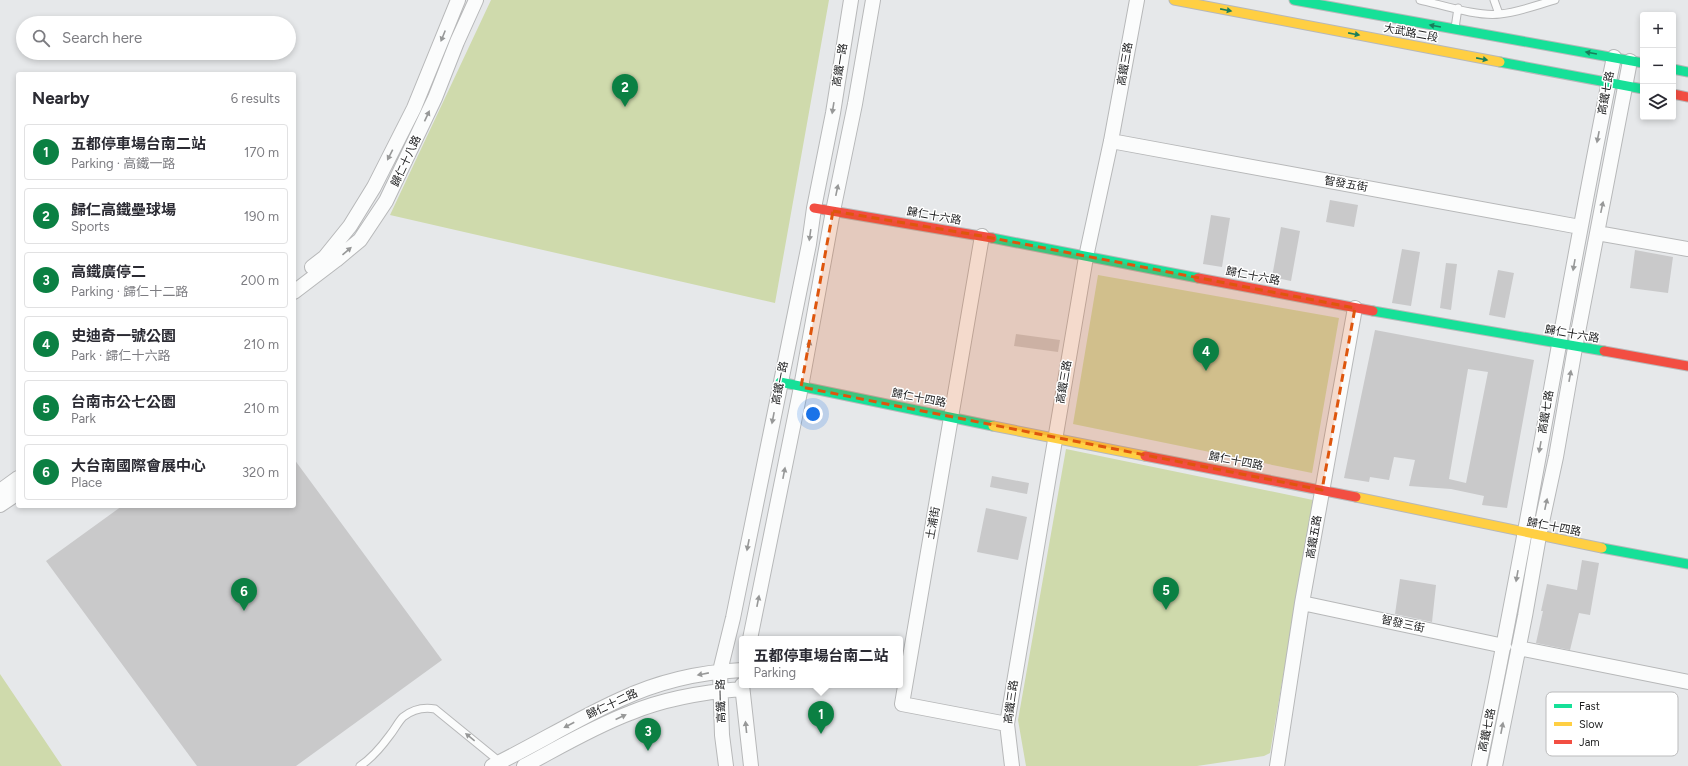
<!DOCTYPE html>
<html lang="en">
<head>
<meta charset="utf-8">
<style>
	body { margin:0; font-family:Figtree,"Noto Sans TC",sans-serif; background:#f2f2f3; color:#2b2b33 }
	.controls { position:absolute; right:12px; top:12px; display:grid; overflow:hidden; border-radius:4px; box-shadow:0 2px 6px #0003 }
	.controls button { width:36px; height:36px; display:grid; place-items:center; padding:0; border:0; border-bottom:1px solid #e1e1e2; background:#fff; color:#2b2b33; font:20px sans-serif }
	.you { position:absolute; left:813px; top:414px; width:14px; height:14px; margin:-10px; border:3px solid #fff; border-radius:50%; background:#1a73e8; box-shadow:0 0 0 6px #1a73e833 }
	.badge { display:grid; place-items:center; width:26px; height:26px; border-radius:50%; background:#0b8043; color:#fff; font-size:13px; font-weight:700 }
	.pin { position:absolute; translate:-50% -33px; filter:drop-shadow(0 1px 2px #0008) }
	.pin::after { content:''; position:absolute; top:21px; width:14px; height:12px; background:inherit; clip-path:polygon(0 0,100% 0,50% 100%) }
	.popup { position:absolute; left:739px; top:636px; width:164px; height:52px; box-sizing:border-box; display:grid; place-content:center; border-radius:4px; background:#fff; filter:drop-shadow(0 1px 3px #0005); font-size:13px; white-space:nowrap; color:#7c7c81 }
	.popup b { font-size:15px; color:#2b2b33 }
	.popup::after { content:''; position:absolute; left:50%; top:100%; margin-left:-8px; border:8px solid transparent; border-top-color:#fff }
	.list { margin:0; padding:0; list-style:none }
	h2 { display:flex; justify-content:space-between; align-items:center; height:52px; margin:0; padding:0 16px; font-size:17px }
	h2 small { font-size:13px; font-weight:400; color:#7c7c81 }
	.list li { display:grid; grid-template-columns:26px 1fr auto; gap:12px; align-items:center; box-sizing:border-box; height:56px; margin:0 8px 8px; padding:0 8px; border:1px solid #e1e1e2; border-radius:4px }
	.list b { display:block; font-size:15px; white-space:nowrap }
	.list p { margin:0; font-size:13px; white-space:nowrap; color:#7c7c81 }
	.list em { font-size:13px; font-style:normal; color:#7c7c81 }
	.icon { flex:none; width:22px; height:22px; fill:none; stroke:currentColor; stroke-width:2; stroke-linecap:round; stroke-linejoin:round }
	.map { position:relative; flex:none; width:1688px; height:766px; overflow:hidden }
	.search { position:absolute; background:#fff; box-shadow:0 2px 6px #0003; left:16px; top:16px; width:280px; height:44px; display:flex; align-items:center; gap:10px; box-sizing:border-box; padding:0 14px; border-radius:22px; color:#7c7c81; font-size:15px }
	.panel { position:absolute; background:#fff; box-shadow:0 2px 6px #0003; left:16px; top:72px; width:280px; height:436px; border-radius:4px }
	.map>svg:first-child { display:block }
</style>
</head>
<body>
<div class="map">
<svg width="1688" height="766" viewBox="0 0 1688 766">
	<rect width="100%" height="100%" fill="#e6e8ea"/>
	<!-- green -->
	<path fill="#cfdaac" d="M491,0H829L775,303L390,215Z
		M1098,275L1339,318L1312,473L1073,424Z
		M1066,449L1313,500L1270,753L1264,756L1197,766H1026L1018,720Z
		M0,674L62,766H0Z"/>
	<!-- building -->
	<path fill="#c9c9ca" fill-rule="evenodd" d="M1330,200L1358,205L1354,227L1326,222Z
		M1211,215L1230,218L1222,267L1203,264Z
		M1281,227L1300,231L1291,281L1272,277Z
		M1402,249L1420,252L1411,306L1392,303Z
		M1635,250L1673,257L1668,293L1630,288Z
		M1446,263L1457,264L1451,310L1440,308Z
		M1498,270L1514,273L1505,318L1489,315Z
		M1375,330L1534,360L1507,508L1482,505L1484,496L1451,489L1409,486L1415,460L1394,457L1389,480L1370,477L1369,482L1344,478ZM1468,369L1488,372L1466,483L1449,479Z
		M1016,334L1060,340L1058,352L1014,346Z
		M294,459L442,660L296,766H197L46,561L122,506H294Z
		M992,476L1029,483L1027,494L990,487Z
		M986,508L1027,517L1018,560L977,552Z
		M1582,560L1599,563L1590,615L1579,613L1570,650L1536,643L1543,611H1541L1547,584L1577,590Z
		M1400,579L1436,585L1432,622L1395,614Z"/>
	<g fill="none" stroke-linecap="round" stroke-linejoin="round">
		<!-- lane casing -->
		<g stroke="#b7b8b9" stroke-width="9">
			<path id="lane" d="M1420,0C1442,5 1478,17 1500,14C1519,12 1537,5 1555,0
				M1494,0L1499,14
				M1455,28L1458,8
				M360,766C372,758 382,746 390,735C395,729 398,722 403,717C412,710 424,707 435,709L500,762"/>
		</g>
		<!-- street casing -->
		<g stroke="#b7b8b9" stroke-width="16">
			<path id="street" d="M1111,141L1580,227
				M1597,233L1688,249
				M982,236L902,704L1007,724
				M312,267L325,257L350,226L374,187L414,108L458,0
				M294,292L336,260L360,240L386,201L435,98L457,42L476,0
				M0,491L18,478
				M0,505L18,493
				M1302,603L1504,646
				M750,639L801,387L833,211L855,104L873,0
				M1518,648L1688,682
				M742,685L751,766
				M492,766C535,745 575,720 619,700C657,682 700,672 742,670
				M524,766C558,748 593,727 630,713C666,698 703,692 742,689
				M726,766L722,735L720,671L733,618L809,244L814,208L833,113L851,0
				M1012,766L1007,724L1086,257L1111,141L1137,0
				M1277,766L1302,603L1355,308
				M1479,766C1529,531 1565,293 1614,57
				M1495,766L1525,616L1539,536L1556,457L1575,348L1630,61"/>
		</g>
		<!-- fast casing -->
		<g stroke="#b7b8b9" stroke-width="11">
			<path id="fast" d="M1294,0L1643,63
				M1500,62L1643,89
				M1673,69L1688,72
				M992,238L1198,278
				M1373,311L1604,351
				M780,382L993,426
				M1602,548L1688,564"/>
		</g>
		<!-- slow casing -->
		<g stroke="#b7b8b9" stroke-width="11">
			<path id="slow" d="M1174,0L1500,62
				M993,426L1145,456
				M1356,497L1602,548"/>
		</g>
		<!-- jam casing -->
		<g stroke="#b7b8b9" stroke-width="11">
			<path id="jam" d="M1673,94L1688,97
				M814,208L992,238
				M1198,278L1373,311
				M1604,351L1688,366
				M1145,456L1356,497"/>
		</g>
		<!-- lane -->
		<use href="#lane" stroke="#fbfcfc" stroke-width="7"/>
		<!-- street -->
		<use href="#street" stroke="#fbfcfc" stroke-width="14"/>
		<!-- fast -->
		<use href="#fast" stroke="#16e098" stroke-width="9"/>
		<!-- slow -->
		<use href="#slow" stroke="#ffcf43" stroke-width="9"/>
		<!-- jam -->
		<use href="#jam" stroke="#f24e42" stroke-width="9"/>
	</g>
	<!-- one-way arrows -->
	<defs><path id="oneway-solid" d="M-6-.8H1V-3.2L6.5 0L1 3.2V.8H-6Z"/></defs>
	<g fill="#197e5b">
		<use href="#oneway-solid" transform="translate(1226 10) rotate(11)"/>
		<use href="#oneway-solid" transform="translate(1435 26) rotate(-170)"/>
		<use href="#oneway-solid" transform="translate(1354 34) rotate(11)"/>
		<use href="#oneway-solid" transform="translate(1591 53) rotate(-170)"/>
		<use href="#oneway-solid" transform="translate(1482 59) rotate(11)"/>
	</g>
	<g fill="#979898">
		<use href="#oneway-solid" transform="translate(443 36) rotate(112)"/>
		<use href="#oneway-solid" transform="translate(833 108) rotate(99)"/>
		<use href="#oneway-solid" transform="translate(427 116) rotate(-65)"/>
		<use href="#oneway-solid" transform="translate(1598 137) rotate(101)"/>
		<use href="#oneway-solid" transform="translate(390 155) rotate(117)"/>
		<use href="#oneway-solid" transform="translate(837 190) rotate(-78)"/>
		<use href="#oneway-solid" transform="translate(1602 207) rotate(-78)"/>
		<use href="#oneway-solid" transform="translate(810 235) rotate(98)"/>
		<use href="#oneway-solid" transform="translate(347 251) rotate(-41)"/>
		<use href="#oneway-solid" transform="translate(1574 265) rotate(100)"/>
		<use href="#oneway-solid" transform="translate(809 346) rotate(-80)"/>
		<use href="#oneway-solid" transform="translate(1570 376) rotate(-80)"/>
		<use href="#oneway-solid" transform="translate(773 418) rotate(101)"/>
		<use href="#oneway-solid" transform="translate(1540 447) rotate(100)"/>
		<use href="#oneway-solid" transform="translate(784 473) rotate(-79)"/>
		<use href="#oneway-solid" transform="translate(1546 504) rotate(-78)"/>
		<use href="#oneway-solid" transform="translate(748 545) rotate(101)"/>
		<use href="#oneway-solid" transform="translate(1517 576) rotate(100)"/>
		<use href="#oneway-solid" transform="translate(758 601) rotate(-79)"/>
		<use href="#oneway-solid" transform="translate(703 674) rotate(169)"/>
		<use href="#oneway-solid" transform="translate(621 717) rotate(-25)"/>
		<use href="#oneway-solid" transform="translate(569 725) rotate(152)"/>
		<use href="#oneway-solid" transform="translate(746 727) rotate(-96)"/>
		<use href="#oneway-solid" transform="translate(1502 728) rotate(-79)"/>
		<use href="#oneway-solid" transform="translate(470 737) rotate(-141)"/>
	</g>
	<!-- marked area -->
	<path fill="#de560d" fill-opacity="0.2" stroke="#de560d" stroke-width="3" stroke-dasharray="8 5" stroke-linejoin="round" d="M833,211L982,236L1355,308L1322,490L801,387Z"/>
	<g text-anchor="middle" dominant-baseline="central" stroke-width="3" stroke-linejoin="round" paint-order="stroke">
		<!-- street labels -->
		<g font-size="11" fill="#1c1d1e" stroke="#fff">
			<text transform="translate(1411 33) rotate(11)">大武路二段</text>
			<text transform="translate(1125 64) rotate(-80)">高鐵三路</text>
			<text transform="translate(840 65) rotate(-81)">高鐵一路</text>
			<text transform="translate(1606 93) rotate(-79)">高鐵七路</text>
			<text transform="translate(406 161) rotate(-65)">歸仁十八路</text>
			<text transform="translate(1346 184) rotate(10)">智發五街</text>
			<text transform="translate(934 216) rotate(10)">歸仁十六路</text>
			<text transform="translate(1253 276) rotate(11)">歸仁十六路</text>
			<text transform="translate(1572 334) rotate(10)">歸仁十六路</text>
			<text transform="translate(1064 382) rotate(-80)">高鐵三路</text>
			<text transform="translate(780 383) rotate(-79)">高鐵一路</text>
			<text transform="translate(919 398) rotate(11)">歸仁十四路</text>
			<text transform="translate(1546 412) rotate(-80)">高鐵七路</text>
			<text transform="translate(1236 461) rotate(11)">歸仁十四路</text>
			<text transform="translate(933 523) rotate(-80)">土浦街</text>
			<text transform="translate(1554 527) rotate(11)">歸仁十四路</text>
			<text transform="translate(1314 537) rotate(-80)">高鐵五路</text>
			<text transform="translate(1403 624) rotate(12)">智發三街</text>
			<text transform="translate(721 701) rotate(-91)">高鐵一路</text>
			<text transform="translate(1011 702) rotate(-82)">高鐵三路</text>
			<text transform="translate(612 704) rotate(-25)">歸仁十二路</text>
			<text transform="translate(1487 730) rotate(-78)">高鐵七路</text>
		</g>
	</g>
	<!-- legend -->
	<rect x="1546" y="692" width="132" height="64" rx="6" fill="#fff" stroke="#bbbbbc" stroke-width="1"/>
	<rect x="1554" y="704" width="18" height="4" fill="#16e098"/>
	<rect x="1554" y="722" width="18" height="4" fill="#ffcf43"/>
	<rect x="1554" y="740" width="18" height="4" fill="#f24e42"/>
	<g font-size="11" fill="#1c1d1e">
		<text x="1579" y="710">Fast</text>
		<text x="1579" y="728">Slow</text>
		<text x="1579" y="746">Jam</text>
	</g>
</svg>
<div class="controls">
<button>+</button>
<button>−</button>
<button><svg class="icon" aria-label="layers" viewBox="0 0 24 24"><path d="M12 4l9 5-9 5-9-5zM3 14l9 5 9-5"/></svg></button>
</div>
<div class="you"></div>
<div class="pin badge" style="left:821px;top:734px">1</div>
<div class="popup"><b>五都停車場台南二站</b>Parking</div>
<div class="pin badge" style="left:625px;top:107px">2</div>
<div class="pin badge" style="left:648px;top:751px">3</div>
<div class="pin badge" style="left:1206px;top:371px">4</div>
<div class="pin badge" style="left:1166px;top:610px">5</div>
<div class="pin badge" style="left:244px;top:611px">6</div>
<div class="search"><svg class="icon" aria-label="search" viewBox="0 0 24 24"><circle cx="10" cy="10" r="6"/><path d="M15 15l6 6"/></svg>Search here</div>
<section class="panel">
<h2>Nearby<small>6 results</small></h2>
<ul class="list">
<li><span class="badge">1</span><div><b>五都停車場台南二站</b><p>Parking · 高鐵一路</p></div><em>170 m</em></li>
<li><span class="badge">2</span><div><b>歸仁高鐵壘球場</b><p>Sports</p></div><em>190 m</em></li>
<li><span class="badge">3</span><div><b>高鐵廣停二</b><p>Parking · 歸仁十二路</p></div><em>200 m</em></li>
<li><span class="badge">4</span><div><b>史迪奇一號公園</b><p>Park · 歸仁十六路</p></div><em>210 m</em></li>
<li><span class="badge">5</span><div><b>台南市公七公園</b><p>Park</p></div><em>210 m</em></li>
<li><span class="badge">6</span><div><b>大台南國際會展中心</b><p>Place</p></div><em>320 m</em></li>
</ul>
</section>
</div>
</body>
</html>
